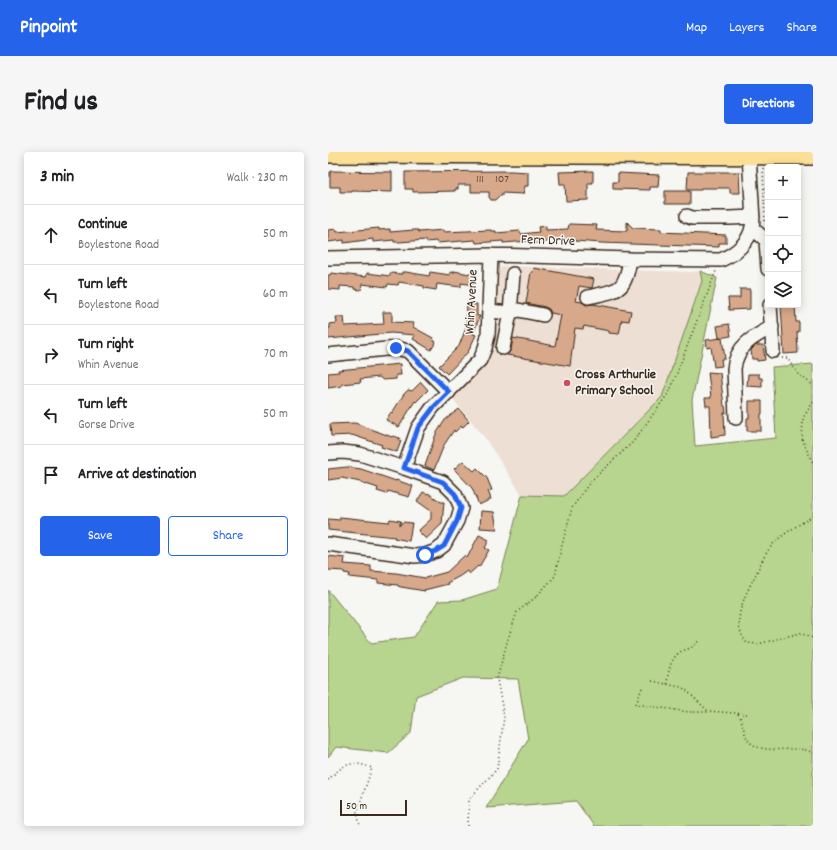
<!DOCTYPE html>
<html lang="en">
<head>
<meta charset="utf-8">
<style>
	body { margin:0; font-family:Dekko,sans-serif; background:#f6f6f6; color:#202124 }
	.controls { position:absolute; right:12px; top:12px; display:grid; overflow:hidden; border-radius:4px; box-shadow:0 2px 10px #0003 }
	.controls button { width:36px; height:36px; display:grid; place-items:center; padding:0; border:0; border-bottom:1px solid #e0e0e0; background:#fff; color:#202124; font:20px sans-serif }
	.scale { position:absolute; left:12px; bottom:10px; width:67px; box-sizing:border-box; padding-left:4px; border:2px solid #3b2a1e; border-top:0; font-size:11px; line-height:14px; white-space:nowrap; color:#3b2a1e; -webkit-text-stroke:3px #f6f6f2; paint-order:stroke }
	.stop { position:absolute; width:12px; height:12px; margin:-9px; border:3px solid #2563eb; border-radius:50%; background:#fff }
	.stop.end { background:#2563eb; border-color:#fff; box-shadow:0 1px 4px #0008 }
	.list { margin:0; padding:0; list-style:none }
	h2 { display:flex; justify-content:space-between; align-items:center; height:52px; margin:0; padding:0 16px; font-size:17px }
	h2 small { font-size:13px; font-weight:400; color:#757577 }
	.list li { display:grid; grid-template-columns:26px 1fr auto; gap:12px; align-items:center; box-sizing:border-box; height:60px; padding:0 16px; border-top:1px solid #e0e0e0 }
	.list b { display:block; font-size:15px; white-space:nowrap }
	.list p { margin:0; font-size:13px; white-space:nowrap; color:#757577 }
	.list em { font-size:13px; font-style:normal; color:#757577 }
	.actions { display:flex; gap:8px; padding:12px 16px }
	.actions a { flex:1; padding:9px 0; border:1px solid #2563eb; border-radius:4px; text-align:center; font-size:14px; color:#2563eb }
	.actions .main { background:#2563eb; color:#fff }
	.icon { flex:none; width:22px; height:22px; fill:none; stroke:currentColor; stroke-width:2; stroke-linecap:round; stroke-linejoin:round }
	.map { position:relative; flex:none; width:485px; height:674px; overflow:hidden; border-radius:4px }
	header { display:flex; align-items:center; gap:24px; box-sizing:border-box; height:56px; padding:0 20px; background:#2563eb; color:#fff }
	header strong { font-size:19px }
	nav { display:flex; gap:22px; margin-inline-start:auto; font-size:14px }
	.intro { display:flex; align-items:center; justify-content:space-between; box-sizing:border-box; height:96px; padding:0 24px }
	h1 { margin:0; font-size:28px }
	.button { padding:10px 18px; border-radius:4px; background:#2563eb; color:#fff; font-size:14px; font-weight:700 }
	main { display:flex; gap:24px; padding:0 24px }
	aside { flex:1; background:#fff; border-radius:4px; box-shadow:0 2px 10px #0003 }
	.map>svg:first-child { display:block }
</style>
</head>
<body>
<header>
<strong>Pinpoint</strong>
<nav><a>Map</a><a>Layers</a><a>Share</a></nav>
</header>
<div class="intro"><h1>Find us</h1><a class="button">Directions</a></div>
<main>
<aside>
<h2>3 min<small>Walk · 230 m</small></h2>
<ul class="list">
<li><svg class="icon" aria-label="ahead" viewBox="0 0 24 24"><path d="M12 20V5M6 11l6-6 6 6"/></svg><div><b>Continue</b><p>Boylestone Road</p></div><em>50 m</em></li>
<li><svg class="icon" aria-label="left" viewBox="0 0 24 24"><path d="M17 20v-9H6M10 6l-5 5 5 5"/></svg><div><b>Turn left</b><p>Boylestone Road</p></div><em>60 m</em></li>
<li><svg class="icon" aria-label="right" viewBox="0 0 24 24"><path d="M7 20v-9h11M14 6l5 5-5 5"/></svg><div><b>Turn right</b><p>Whin Avenue</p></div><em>70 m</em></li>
<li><svg class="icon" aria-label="left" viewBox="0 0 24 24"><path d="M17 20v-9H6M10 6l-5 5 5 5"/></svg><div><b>Turn left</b><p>Gorse Drive</p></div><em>50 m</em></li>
<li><svg class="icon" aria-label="arrive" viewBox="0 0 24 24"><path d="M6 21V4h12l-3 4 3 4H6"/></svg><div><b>Arrive at destination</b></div></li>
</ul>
<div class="actions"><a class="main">Save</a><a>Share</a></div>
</aside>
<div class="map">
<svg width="485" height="674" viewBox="0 0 485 674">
	<rect width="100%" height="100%" fill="#f6f6f2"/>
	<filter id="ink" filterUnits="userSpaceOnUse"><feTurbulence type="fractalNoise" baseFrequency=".025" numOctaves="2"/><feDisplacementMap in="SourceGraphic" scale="8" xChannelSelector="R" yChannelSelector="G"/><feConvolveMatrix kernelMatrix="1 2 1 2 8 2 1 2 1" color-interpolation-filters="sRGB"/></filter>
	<g filter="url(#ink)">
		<!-- built -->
		<path fill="#eddfd3" d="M174,114L363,120L372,119L374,129L334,245L236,344L194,343L157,286L124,246L152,218L164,196L169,120Z"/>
		<!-- green -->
		<path fill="#b7d58e" stroke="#798056" d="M372,119L389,126L364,248L367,294L448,286L444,215L485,212V674H266L248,649L158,656L200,587L190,527L135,526L88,544L83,581L60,601L8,595L0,605V438L43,491L86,485L110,449L134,448L169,437L194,343L236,344L334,245L374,129Z"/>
		<!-- building -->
		<path fill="#d8a88a" stroke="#3b2a1e" d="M4,19L64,20V40L24,39V40H12V35H2V20Z
			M183,19L200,20V34H197L195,42L174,41V44H171L167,48H163L161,45V40H143V33H130V37H127V39L85,40V37H77V20Z
			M265,19V31H260V48L238,49L237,32H232L231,20Z
			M360,20H411L412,41H402V36H373V38H359Z
			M290,21L331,23L330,35H322V38L285,37V30H290Z
			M337,39H362V52H337Z
			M299,70L305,76L333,77V80L398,83V91H391V95L273,91L247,89V88H219V90L201,92V89L175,91V89L148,91L147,88L109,91L108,89L98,90V88L71,90H66V88L45,90V87L16,91V88L0,90V78L8,77L9,80L51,76V78L62,77V80L86,78H90L91,80L115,78V80L163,78V79H168V81L192,79L193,82L211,80L210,75L218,74V78L240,77L241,72L269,73L268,78L299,79Z
			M206,116L266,127L264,136L251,134L248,149L254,150L258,153L265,152L303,159L301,169L294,168L291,182L281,181V179L256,174L255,177L247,176L242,214L179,203L183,198L185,186L227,194L233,163L223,161L221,157L217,155L198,151L203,120H205Z
			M126,119L147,123L146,133L133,131V135L109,132L108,138L96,136V134L71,130L70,133L60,132L59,135L34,132L33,138L26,137V135L12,134V138L0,137V123H2L3,121L38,125L39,121L62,124V121L74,122V120H78L101,124L102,120L122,123V120L126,121Z
			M412,137H422V157L401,158L400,146H412Z
			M139,151L149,152V164H152L145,182L148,183L140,200L119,222L111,214L131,194L138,176Z
			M453,153H467L468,170H471V180H469L470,201L456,202Z
			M55,160H64V170L86,171L85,175L105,186L104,188L108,190L103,198L85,187L87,183L63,181L0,187V176H2V172L9,171L8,165H16L17,174L56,172Z
			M401,172L403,184L391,186L389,174Z
			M394,186L397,207H393L394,214L386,215L383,195L379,196L378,188Z
			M428,193H435L437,208L429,209V207H424L423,198Z
			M72,212L73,223H68V227L55,228L51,225L32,227L33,230L14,232V234L0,236V221L11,220L10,218Z
			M380,220L392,221L396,254H397L398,261H396L397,283L383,285L382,254H378L377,246H383Z
			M420,222H431V226H434V235L419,234Z
			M93,230L100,238L88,250L87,249L71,275L58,268L63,260L64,261L76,242L80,238L84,239Z
			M421,249H434V262H433V279H419V266H421Z
			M131,257L141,269L134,276L133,274L127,280L126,278L116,293L106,318L97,314L108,282L117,268Z
			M27,271L64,285L65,284L72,286L71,288L73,289L69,300L53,295L54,293L24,283L3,284L2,272Z
			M135,309L146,319L149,316L159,326L164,338L160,339L163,347L151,353L144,336L126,317Z
			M19,315L33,317L68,329V328L85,334L81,345L60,339L59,342L49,339L50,336L32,330L14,326L0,328V317Z
			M95,340L99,342L100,341L113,350H116L114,372L98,387L90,379L103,367V359L89,349Z
			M153,359L166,360L169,377L152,376Z
			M12,365L61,370L62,367L73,369L71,374L75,370L84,371L81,389L66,386L67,385L0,378V367L12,368Z
			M151,383L161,388L157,396L161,398L151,415L150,414L141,422L139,419L132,424L119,431L120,432L96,438L97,439L73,435L70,434V433L50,431V428L21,425L22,422L16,421V419L0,418V404L17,406L16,412L43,414V419L68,421L97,426L119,420L137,403L139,406Z"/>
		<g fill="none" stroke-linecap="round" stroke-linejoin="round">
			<!-- minor casing -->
			<g stroke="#3b2a1e" stroke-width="16">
				<path id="minor" d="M359,64L364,66H402L425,65
					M424,76L438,88L440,117
					M0,106L163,103L302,107L393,108C406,102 421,91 424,75C426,67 424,58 424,50C423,35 422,19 421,4
					M260,145C290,138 297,141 302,107
					M442,153L445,199
					M161,159L182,161L190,158L215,163
					M175,196L182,161L185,122
					M0,203L68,196L80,199L121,240
					M408,266L406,217C408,194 425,185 444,175
					M0,301L15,300L32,302L76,316L115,330L127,342L133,356L129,369L116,393L108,399L97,403L87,404L0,392
					M76,316L90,276L105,255L152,208L157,196L160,184L163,103"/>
			</g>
			<!-- major casing -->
			<g stroke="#3b2a1e" stroke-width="20">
				<path id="major" d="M0,2L485,4"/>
			</g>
			<!-- path -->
			<path stroke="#3b2a1e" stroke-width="1.5" stroke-dasharray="1 3" stroke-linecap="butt" d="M435,16L437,72
				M454,206H459L471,223L485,233
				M485,250L475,266L474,287L485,311
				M485,364C472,372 458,380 447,390C438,399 433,411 428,422C418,442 401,470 419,491L430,492L472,481L485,486
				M324,529L352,535L357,537L380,559L419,562
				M339,532C340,521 342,505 354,499C363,496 366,495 372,487
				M314,536L308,552L361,560H380
				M410,562C417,570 414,585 424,592C442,604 469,591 485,601
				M0,628C15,613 22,607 44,616L29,660L32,674
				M140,674L141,647L169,617L176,565L169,527L179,490L189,460L208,445L227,424L234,393L244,356L262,330L305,290L342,239L388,119"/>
			<!-- minor -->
			<use href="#minor" stroke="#f6f6f2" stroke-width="13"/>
			<!-- major -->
			<use href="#major" stroke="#fbdf96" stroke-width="17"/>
		</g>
	</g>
	<g fill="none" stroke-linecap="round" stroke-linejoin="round" filter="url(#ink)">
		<!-- route -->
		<path stroke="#2563eb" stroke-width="5" d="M68,196L80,199L121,240L106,255L90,276L76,316L115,330L127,342L133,356L129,369L116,394L108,399L97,403"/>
	</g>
	<!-- markers -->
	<circle fill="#d1495b" stroke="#f6f6f2" stroke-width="1.5" cx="239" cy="231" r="4"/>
	<g text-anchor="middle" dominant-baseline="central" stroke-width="3" stroke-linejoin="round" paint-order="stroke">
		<!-- number labels -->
		<g font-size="12" fill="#624a39">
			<text x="152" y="27">111</text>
			<text x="174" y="27">107</text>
		</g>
		<!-- street labels -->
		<g font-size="14" fill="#3b2a1e" stroke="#f6f6f2">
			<text transform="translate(220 89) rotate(2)">Fern Drive</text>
			<text transform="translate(144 150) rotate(-87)">Whin Avenue</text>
		</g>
		<!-- poi labels -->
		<g font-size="14" font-weight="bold" fill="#3b2a1e" stroke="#f6f6f2" text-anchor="start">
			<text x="247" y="223">Cross Arthurlie<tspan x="247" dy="16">Primary School</tspan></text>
		</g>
	</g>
</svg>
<div class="controls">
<button>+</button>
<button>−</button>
<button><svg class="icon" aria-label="locate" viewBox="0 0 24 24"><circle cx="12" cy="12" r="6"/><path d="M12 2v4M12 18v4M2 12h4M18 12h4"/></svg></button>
<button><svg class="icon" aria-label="layers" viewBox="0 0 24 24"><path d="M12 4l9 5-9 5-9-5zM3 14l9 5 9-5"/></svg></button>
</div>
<div class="scale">50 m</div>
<div class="stop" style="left:97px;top:403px"></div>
<div class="stop end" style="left:68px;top:196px"></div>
</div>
</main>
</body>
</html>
